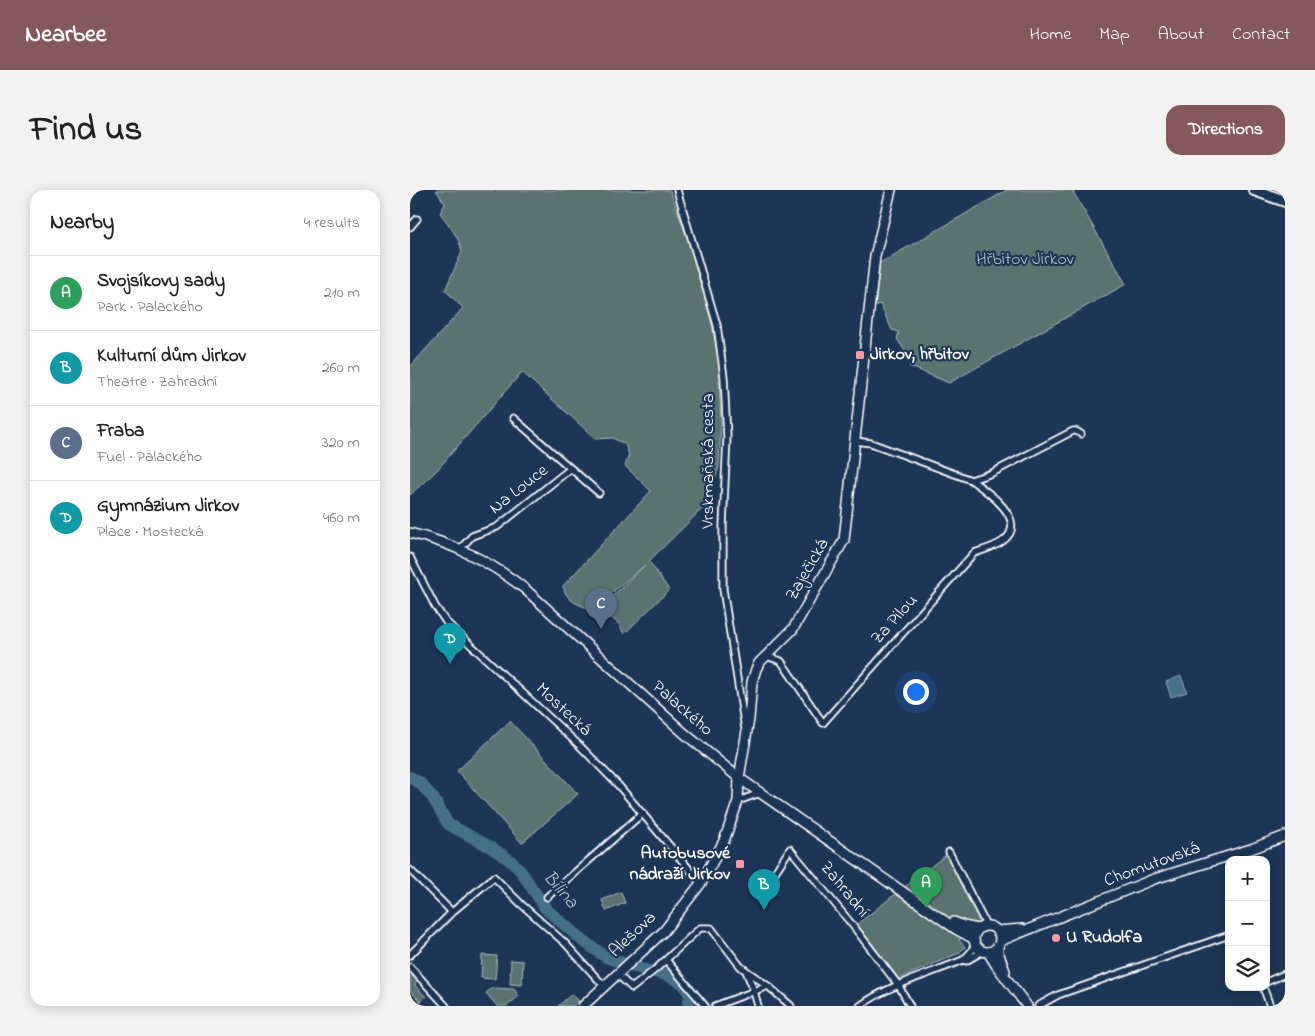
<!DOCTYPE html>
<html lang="en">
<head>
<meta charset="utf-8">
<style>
	body { margin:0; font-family:"Indie Flower",sans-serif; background:#f2f2f2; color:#222 }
	.controls { position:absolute; right:15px; bottom:15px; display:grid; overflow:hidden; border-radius:10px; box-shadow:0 2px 12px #0003 }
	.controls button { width:45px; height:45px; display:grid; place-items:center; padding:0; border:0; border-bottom:1px solid #e0e0e0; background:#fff; color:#222; font:25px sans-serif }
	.you { position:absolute; left:505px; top:501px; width:18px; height:18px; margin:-12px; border:4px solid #fff; border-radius:50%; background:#1a73e8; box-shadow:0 0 0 8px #1a73e833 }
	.badge { display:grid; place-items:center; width:32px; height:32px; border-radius:50%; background:#85585c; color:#fff; font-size:16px; font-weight:700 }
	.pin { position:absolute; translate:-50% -41px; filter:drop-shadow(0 1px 2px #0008) }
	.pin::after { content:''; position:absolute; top:26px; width:18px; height:15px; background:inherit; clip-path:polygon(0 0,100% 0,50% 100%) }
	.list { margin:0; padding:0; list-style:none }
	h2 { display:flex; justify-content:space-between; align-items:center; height:65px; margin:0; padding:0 20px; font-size:21px }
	h2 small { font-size:16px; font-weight:400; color:#767676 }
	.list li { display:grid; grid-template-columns:32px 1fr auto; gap:15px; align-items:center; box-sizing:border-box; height:75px; padding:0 20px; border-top:1px solid #e0e0e0 }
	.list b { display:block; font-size:19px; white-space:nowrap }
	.list p { margin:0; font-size:16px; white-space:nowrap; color:#767676 }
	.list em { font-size:16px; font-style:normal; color:#767676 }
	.icon { flex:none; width:28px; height:28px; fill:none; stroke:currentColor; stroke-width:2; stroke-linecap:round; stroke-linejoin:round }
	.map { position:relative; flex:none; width:875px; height:816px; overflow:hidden; border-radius:15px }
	header { display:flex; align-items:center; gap:30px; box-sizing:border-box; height:70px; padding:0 25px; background:#85585c; color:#fff }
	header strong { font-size:24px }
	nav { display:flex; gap:28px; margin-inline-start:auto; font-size:18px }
	.intro { display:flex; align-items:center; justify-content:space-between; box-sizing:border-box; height:120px; padding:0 30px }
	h1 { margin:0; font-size:35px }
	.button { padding:12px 22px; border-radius:15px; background:#85585c; color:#fff; font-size:18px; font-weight:700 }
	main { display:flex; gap:30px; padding:0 30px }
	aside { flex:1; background:#fff; border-radius:15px; box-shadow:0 2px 12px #0003 }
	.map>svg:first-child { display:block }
</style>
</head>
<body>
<header>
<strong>Nearbee</strong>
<nav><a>Home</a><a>Map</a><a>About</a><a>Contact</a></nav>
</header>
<div class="intro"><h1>Find us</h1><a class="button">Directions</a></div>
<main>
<aside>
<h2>Nearby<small>4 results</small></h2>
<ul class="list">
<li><span class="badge" style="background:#2e9e5b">A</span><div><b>Svojsíkovy sady</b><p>Park · Palackého</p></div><em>210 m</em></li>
<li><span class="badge" style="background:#0f9aa8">B</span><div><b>Kulturní dům Jirkov</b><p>Theatre · Zahradní</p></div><em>260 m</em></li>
<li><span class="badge" style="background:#5c6f8a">C</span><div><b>Fraba</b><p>Fuel · Palackého</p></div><em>320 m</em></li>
<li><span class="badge" style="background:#0f9aa8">D</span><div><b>Gymnázium Jirkov</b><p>Place · Mostecká</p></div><em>460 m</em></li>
</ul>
</aside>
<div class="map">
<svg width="875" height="816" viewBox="0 0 875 816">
	<rect width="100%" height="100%" fill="#1d3557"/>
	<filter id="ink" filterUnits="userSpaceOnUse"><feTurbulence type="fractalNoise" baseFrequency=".02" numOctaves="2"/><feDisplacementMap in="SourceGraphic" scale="10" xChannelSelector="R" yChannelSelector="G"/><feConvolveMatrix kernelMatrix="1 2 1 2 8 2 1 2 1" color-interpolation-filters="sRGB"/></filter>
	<g filter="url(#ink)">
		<!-- green -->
		<path fill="#5a7370" stroke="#acb9b8" d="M26,0H260L280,56L301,130L312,187L309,190L311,234L309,277L295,316L239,371L259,400L214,444L209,434L190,418L235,375L187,415L177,418C165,413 156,410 153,396L241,301L215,276L219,265L215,254L202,248L186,249L112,182L27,280L0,305V177L53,118L35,100L52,62C50,48 38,34 30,23L35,14Z
			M597,0H662L716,94L539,193L499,176L503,173L487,149L489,142L482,140L470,114L465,116L470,73Z
			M100,531L168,604L112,653L47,581Z
			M537,664L573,732L549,750L555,757L549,763L489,789L447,734Z
			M211,702L215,713L196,721L192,710Z
			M72,765L87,766L85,789L71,788Z
			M101,770L113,771L112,795L100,794Z
			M2,785L7,791L5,795L16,807L11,812L0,801V787Z
			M82,798L104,799L109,806L97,816H87L76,803Z
			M162,804L169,811L163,816H148Z"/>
		<!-- water -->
		<path fill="#446f8a" stroke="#8fa9b9" d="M771,486L777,502L761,507L756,492Z"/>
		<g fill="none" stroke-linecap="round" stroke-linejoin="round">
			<!-- river -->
			<path stroke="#446f8a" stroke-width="12" d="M0,587L10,593L23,608L38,634L82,658L101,671L110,680L136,719L172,750L196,767L224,777L256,785L274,794L280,805L278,816"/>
			<!-- street casing -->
			<g stroke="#fff" stroke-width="9">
				<path id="street" d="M267,0L307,135L314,187L317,247L313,336V399L335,539
					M0,37L7,29
					M103,228L189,303
					M445,251L461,253L561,290L582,283L663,241H666L671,244
					M50,359L62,346L87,337L160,279
					M0,367L25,416L36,432L169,555L209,596L291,693
					M356,466L371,471L413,533L564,363C573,360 585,357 593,351C620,331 577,301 561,290
					M328,611L350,603
					M539,662L576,735
					M0,680L42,722
					M356,696L380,659L444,737L489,796L500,816
					M137,707L233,623
					M0,765L42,722L84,687L111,714L155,753L194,796
					M256,770L295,816
					M553,770L560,763L565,755
					M0,777L36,816
					M336,781L344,801L348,816
					M207,784L222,798L247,778L290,738H301L331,777L358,796L381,816
					M856,792L875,784
					M853,797L860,816
					M305,816L358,796
					M450,816C478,795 520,784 553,770L556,771L573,761
					M628,816L648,805L819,745"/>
			</g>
			<!-- secondary casing -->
			<g stroke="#fff" stroke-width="12">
				<path id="secondary" d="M0,343C45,354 79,371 115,399L274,543L329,588L546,739L564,749
					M544,732L553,736L568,739
					M564 749a13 13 0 1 1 26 0a13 13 0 1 1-26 0Z
					M588,741L612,739
					M590,751L744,689L841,659L875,646
					M588,757V762L595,781
					M578,762L586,775L617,816
					M173,816L254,741L291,693L314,651L328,611L329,588L339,529L342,492L346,479L349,473L383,439L434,350L465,66L481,0"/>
			</g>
			<!-- highway casing -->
			<g stroke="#fff" stroke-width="14">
				<path id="highway" d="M844,0L875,11"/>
			</g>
			<!-- street -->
			<use href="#street" stroke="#1d3557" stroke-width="5.5"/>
			<!-- secondary -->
			<use href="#secondary" stroke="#1d3557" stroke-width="9"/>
			<!-- highway -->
			<use href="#highway" stroke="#1d3557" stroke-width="10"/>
		</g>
	</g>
	<!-- markers -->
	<g fill="#ff9aa2" stroke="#1d3557" stroke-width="2">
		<rect x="445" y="160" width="10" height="10" rx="2.5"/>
		<rect x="325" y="669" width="10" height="10" rx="2.5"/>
		<circle cx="646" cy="748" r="5"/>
	</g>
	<g text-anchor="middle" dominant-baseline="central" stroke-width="4.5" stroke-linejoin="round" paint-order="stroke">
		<!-- park labels -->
		<g font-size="18" fill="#b5c0bf" stroke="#1d3557">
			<text x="615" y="70">Hřbitov Jirkov</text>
		</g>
		<!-- poi labels -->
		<g font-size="18" font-weight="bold" fill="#fff" stroke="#1d3557" text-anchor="start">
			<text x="460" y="165">Jirkov, hřbitov</text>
			<text x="320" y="664" text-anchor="end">Autobusové<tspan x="320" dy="21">nádraží Jirkov</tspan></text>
			<text x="656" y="748">U Rudolfa</text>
		</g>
		<!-- street labels -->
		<g font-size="18" fill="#fff" stroke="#1d3557">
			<text transform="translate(299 271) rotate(-90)">Vrskmaňská cesta</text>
			<text transform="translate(109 300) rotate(-38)">Na Louce</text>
			<text transform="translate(398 380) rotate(-60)">Zaječická</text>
			<text transform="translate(485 430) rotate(-48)">Za Pilou</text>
			<text transform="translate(272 519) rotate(41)">Palackého</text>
			<text transform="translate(153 520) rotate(43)">Mostecká</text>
			<text transform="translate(742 675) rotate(-20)">Chomutovská</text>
			<text transform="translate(434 700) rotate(51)">Zahradní</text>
			<text transform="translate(223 745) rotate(-44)">Alešova</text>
		</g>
		<!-- water labels -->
		<g font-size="19" font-style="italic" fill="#b4c5d0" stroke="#1d3557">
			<text transform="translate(150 700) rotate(49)">Bílina</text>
		</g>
	</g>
</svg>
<div class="controls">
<button>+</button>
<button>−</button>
<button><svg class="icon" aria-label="layers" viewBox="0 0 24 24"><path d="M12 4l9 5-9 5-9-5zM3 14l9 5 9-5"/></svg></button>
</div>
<div class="you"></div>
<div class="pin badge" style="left:516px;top:718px;background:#2e9e5b">A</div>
<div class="pin badge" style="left:354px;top:720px;background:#0f9aa8">B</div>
<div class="pin badge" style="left:191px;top:439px;background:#5c6f8a">C</div>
<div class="pin badge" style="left:40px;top:474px;background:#0f9aa8">D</div>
</div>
</main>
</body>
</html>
